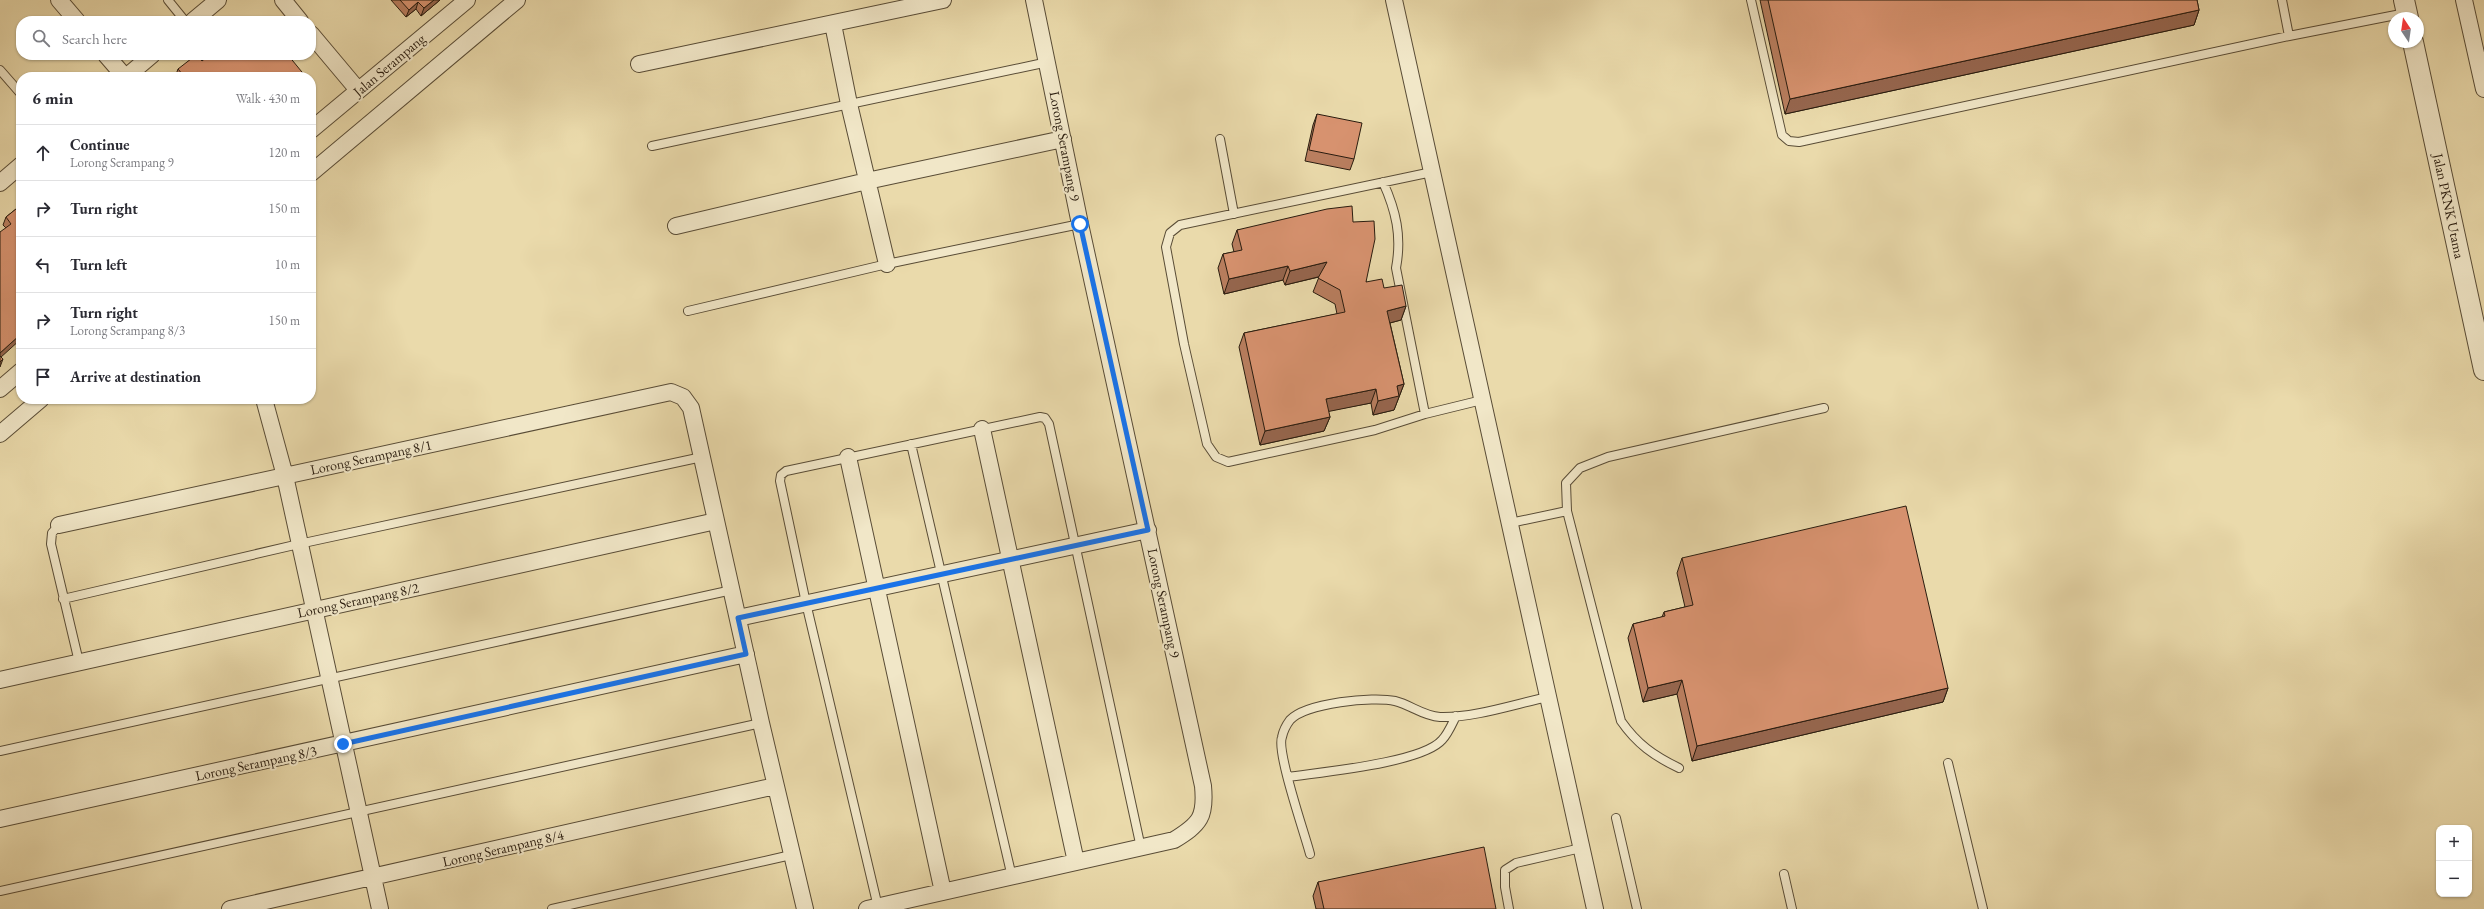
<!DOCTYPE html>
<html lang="en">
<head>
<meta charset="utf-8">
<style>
	body { margin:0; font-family:"EB Garamond",serif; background:#f7f7f7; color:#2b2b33 }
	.controls { position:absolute; right:12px; bottom:12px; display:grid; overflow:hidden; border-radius:8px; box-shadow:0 1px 3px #0004 }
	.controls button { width:36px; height:36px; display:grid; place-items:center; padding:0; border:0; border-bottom:1px solid #e1e1e2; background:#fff; color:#2b2b33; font:20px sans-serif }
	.compass { position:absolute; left:2388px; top:12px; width:36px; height:36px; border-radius:50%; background:#fff; box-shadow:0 1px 3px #0004; rotate:347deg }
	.stop { position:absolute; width:12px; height:12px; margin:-9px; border:3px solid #1a73e8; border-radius:50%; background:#fff }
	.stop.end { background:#1a73e8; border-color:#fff; box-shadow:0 1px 4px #0008 }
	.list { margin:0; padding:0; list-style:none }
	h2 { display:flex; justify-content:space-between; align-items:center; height:52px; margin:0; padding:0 16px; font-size:17px }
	h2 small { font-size:13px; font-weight:400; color:#7c7c81 }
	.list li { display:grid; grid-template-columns:26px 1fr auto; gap:12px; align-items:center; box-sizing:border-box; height:56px; padding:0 16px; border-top:1px solid #e1e1e2 }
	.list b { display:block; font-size:15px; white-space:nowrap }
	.list p { margin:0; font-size:13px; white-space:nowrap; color:#7c7c81 }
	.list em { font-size:13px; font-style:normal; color:#7c7c81 }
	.icon { flex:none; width:22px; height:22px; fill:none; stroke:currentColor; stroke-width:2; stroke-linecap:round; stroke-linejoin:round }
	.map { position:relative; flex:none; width:2484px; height:909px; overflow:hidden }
	.search { position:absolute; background:#fff; box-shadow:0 1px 3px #0004; left:16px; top:16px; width:300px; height:44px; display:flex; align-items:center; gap:10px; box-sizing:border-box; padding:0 14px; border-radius:16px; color:#7c7c81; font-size:15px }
	.panel { position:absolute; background:#fff; box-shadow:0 1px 3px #0004; left:16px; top:72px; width:300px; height:332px; border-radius:16px }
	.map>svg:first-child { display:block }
</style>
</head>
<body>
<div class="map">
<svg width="2484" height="909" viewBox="0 0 2484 909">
	<rect width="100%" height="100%" fill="#eadaab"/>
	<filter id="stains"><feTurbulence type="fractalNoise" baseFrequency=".005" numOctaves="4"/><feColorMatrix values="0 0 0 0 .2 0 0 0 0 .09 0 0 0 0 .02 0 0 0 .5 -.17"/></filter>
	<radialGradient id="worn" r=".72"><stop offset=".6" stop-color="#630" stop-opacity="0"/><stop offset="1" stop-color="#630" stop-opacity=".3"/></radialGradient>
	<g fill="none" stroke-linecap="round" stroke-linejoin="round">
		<!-- service casing -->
		<g stroke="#594c36" stroke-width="10">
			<path id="service" d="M168,0L185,21
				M1751,0L1782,135L1789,141L1799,142L2289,36L2406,13
				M2282,0L2289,36
				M0,70L21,94
				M1220,139L1234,214
				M652,146L1048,62
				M1432,172L1180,225L1170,233L1166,247L1184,344L1207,444L1216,457L1228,462L1375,430L1425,414L1482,400
				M1383,182C1396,211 1402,236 1396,268L1425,414
				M688,311L887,264L1080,224
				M911,444L1012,877
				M1567,511L1566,483L1580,468L1608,457L1824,408
				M1510,523L1567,511L1621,721C1637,744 1654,756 1679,768
				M59,525L52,533L51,544L79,662
				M63,599L299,544L702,457
				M0,751L732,590
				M1948,763L1983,909
				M1288,777C1321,772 1422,763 1442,740C1448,734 1452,724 1456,716
				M1616,818L1637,909
				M1310,854C1305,834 1276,752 1282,737C1283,732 1287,724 1290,720C1306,703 1373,696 1395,701C1411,705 1423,716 1440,717C1474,718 1515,704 1548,697
				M1784,874L1792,909
				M0,891L761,723
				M878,907L806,603L780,481L781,475L786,471L1040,417L1045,418L1049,424L1141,848
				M552,909L791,855
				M1509,909L1505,887V870L1516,863L1581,848"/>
		</g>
		<!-- minor casing -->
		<g stroke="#594c36" stroke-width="18">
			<path id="minor" d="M59,0L77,21
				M283,0L300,21
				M1394,0L1595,909
				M2464,0L2484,89
				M193,21L218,0
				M833,24L849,104L887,264
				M311,34L358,90
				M106,55L125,77
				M639,64L943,0
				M126,77L152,55
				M311,130L467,0
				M311,173L517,0
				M0,183L21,165
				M676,226L867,181L1063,139
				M0,389L21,371
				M264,399L285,476L380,909
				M982,429L1076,862
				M0,434L41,399
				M848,457L943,892
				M59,525L671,392L683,397L691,408L761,723L805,909
				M738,618L1148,530
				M0,680L716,521
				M0,819L746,654
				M230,909L775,786
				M867,909L1174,840C1200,824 1206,817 1203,786L1080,224L1034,0"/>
		</g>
		<!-- tertiary casing -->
		<g stroke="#594c36" stroke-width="22">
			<path id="tertiary" d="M2404,0L2408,18
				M2413,42L2484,370"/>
		</g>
		<!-- service -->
		<use href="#service" stroke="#f1e7c8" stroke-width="8"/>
		<!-- minor -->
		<use href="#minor" stroke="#f1e7c8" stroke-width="16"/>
		<!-- tertiary -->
		<use href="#tertiary" stroke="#f1e7c8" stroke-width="20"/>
	</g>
	<!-- wall -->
	<path fill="#b97e5f" stroke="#291c0f" d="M391,0H440L421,16L416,9L406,17Z
		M1760,0H2197L2199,10L2194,25L1785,114Z
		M210,57L306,77H175L178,69L202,61Z
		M1317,114L1354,159L1350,170L1305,161L1313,125Z
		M21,205L1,357L0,362L6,228L3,225L6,217Z
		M1353,222L1366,282L1384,288L1406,306L1401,320L1390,323L1404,384L1394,410L1373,415L1371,403L1328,411L1330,417L1324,431L1260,445L1239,347L1244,333L1337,314L1335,304L1313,292L1319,277L1285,285L1283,280L1224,294L1218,268L1223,254L1234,252L1232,244L1237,230Z
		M1682,558L1948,688L1943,702L1692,761L1677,694L1643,702L1628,638L1633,624L1662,617L1664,612L1685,607L1677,573Z
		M1318,882L1496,909H1316L1313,896Z"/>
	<!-- shaded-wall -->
	<path fill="#96664e" stroke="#291c0f" d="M434,0H440L421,16L424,8Z
		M418,2L416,9L406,17L409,10Z
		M2199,10L2194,25L1785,114L1790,99Z
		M1327,262L1322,276L1285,285L1290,271Z
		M1288,266L1283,280L1224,294L1229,279Z
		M1406,306L1401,320L1382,325L1387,311Z
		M21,334V339L0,358V353Z
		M3,359L0,367V362Z
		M1404,384L1394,410L1373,415L1378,401L1397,386Z
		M1376,389L1371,403L1321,413L1326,399Z
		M1330,417L1324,431L1260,445L1265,431Z
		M1682,680L1677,694L1643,702L1648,688Z
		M1948,688L1943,702L1692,761L1697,746Z"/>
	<!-- building -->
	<path fill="#d7926f" stroke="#291c0f" d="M400,0H434L424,8L418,2L409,10Z
		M1768,0H2197L2199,10L1790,99Z
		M246,17L250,21H242Z
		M258,19L260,21H256Z
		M196,55H197L202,61L208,56L210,57L213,55H288L306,77H181L183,75L178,69Z
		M1317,114L1362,123L1354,159L1309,150Z
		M21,205V334L0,353V232L11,224L6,217Z
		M1352,206L1353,222L1374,221L1375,239L1366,282L1382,279L1384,288L1402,285L1406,306L1387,311L1404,384L1397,386L1399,396L1378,401L1376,389L1326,399L1330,417L1265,431L1244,333L1345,312L1340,290L1318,278L1327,262L1290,271L1288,266L1229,279L1223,254L1242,250L1237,230L1327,209Z
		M0,356L3,359L0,362Z
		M1906,506L1948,688L1697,746L1682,680L1648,688L1633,624L1665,616L1664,612L1693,605L1682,558Z
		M1484,847L1496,909H1324L1318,882Z"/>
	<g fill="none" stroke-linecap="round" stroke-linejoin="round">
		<!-- route -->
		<path stroke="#1a73e8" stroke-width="5" d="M343,744L746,654L738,618L1148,530L1080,224"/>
	</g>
	<g text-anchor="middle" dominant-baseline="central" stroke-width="4" stroke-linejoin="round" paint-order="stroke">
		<!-- street labels -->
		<g font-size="14" fill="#291c0f" stroke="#f1e7c8">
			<text transform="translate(389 65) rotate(-40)">Jalan Serampang</text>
			<text transform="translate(1065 146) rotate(79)">Lorong Serampang 9</text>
			<text transform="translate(2449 206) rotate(78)">Jalan PKNK Utama</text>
			<text transform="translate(371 457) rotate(-12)">Lorong Serampang 8/1</text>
			<text transform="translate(358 600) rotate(-12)">Lorong Serampang 8/2</text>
			<text transform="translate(1164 603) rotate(78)">Lorong Serampang 9</text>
			<text transform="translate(256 763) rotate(-12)">Lorong Serampang 8/3</text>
			<text transform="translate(503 848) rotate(-13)">Lorong Serampang 8/4</text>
		</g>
	</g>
	<rect width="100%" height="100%" filter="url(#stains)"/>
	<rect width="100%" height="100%" fill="url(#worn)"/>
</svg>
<div class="controls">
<button>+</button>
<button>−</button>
</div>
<svg class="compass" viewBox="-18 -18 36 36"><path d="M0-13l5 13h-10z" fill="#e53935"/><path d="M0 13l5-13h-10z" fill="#7c7c81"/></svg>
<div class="stop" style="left:1080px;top:224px"></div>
<div class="stop end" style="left:343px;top:744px"></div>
<div class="search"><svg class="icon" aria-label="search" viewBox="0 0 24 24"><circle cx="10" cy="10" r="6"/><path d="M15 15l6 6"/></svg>Search here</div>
<section class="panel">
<h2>6 min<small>Walk · 430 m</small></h2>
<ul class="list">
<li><svg class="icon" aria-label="ahead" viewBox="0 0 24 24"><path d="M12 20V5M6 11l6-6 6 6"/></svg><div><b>Continue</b><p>Lorong Serampang 9</p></div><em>120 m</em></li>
<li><svg class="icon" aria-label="right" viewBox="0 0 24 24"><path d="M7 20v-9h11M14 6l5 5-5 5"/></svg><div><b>Turn right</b></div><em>150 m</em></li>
<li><svg class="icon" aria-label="left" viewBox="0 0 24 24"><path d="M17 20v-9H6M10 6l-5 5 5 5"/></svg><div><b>Turn left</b></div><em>10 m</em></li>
<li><svg class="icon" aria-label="right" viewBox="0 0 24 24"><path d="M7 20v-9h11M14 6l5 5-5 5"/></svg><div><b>Turn right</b><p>Lorong Serampang 8/3</p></div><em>150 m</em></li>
<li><svg class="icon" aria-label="arrive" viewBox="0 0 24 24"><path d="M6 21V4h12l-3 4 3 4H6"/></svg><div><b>Arrive at destination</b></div></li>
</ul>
</section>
</div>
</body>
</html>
